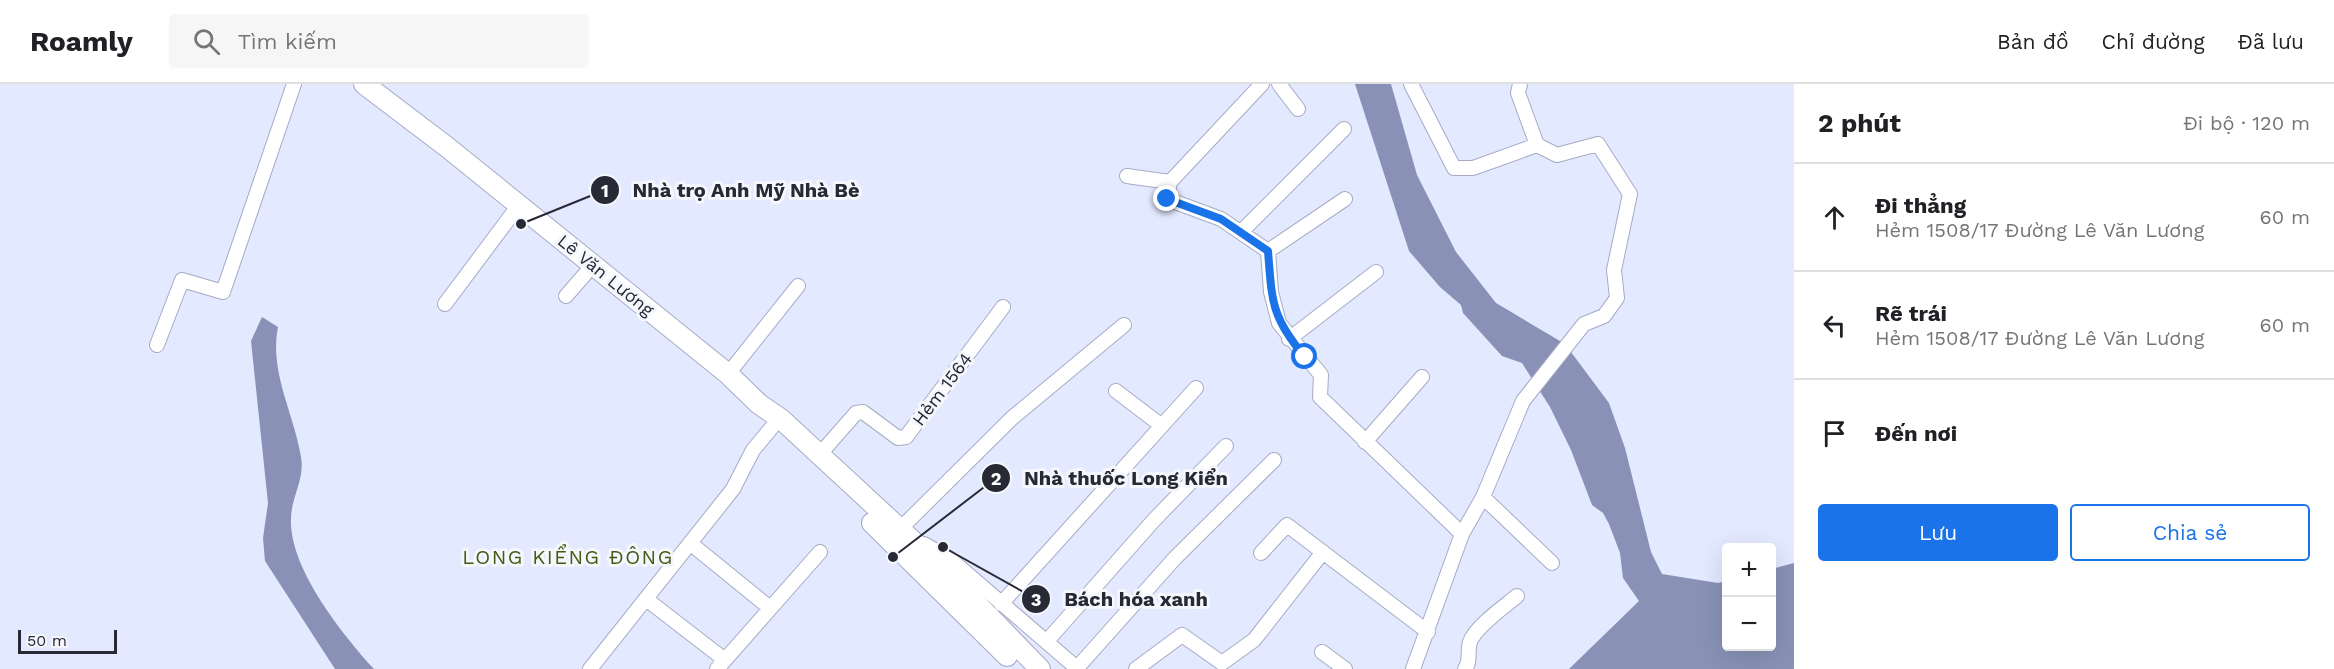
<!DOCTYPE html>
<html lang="vi">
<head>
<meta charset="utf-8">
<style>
	body { margin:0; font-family:"Work Sans",sans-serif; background:#f6f6f6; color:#202124 }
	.controls { position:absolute; right:18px; bottom:18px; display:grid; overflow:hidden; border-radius:6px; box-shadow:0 6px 24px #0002 }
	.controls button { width:54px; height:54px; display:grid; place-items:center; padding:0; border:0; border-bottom:2px solid #e0e0e0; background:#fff; color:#202124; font:30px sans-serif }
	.scale { position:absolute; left:18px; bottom:15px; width:99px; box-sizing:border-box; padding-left:6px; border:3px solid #272a34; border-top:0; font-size:16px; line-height:21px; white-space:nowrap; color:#272a34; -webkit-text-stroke:4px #f5f7fc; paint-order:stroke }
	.stop { position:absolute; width:18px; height:18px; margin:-14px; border:4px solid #1a73e8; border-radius:50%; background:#fff }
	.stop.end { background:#1a73e8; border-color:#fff; box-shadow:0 2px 6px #0008 }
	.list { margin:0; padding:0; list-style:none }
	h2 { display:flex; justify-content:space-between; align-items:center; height:78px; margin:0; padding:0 24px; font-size:26px }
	h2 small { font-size:20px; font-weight:400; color:#757577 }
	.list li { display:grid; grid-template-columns:39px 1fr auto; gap:18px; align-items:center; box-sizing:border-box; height:108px; padding:0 24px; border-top:2px solid #e0e0e0 }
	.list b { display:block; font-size:22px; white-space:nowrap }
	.list p { margin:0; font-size:20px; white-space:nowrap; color:#757577 }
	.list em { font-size:20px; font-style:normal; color:#757577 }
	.actions { display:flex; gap:12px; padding:18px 24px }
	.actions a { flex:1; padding:14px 0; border:2px solid #1a73e8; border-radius:6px; text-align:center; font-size:21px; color:#1a73e8 }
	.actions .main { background:#1a73e8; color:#fff }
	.icon { flex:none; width:33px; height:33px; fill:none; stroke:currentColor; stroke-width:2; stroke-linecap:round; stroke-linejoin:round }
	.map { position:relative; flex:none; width:1794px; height:585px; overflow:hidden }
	header { display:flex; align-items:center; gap:36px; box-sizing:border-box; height:84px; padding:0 30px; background:#fff; border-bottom:2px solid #e0e0e0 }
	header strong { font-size:28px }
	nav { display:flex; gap:33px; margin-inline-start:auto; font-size:21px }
	.search { width:420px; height:54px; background:#f6f6f6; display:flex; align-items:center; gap:15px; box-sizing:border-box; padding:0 21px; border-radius:6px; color:#757577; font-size:22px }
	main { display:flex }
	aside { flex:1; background:#fff }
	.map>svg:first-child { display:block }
</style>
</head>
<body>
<header>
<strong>Roamly</strong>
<div class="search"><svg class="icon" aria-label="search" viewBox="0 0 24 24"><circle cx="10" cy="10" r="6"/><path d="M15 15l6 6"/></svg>Tìm kiếm</div>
<nav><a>Bản đồ</a><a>Chỉ đường</a><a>Đã lưu</a></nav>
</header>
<main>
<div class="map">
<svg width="1794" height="585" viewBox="0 0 1794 585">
	<rect width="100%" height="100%" fill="#e3e9ff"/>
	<!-- water -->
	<path fill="#8992b6" d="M1355,0H1391L1417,91L1456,168L1496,219L1565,260L1609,319L1625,364L1651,468L1662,490L1718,499L1726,497V562H1772V485L1794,479V585H1569L1639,517L1623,494L1620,469L1609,440L1603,429L1592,421L1571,366L1550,323L1522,279L1502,272L1463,229L1461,221L1440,203L1409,167Z
		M262,233L278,243C269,288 294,329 301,373C305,396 291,413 291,435C289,484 343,551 374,585H335L265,477L263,454L268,419L251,257Z"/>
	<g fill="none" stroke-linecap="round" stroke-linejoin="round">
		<!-- minor casing -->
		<g stroke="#a5abc5" stroke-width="16">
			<path id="minor" d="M1262,0L1170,98L1167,115L1221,135L1268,167L1271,208L1279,239L1321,291L1320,313L1462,450
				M1279,0L1298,25
				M1411,0L1454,84H1473L1537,61
				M1127,92L1170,98
				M1241,148L1344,45
				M1268,167L1345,115
				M566,212L593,181
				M445,220L519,121
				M1289,255L1376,188
				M157,261L182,196L223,208L294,0
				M728,290L798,202
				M1116,307L1162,342
				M1365,358L1422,293
				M820,370L856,329L863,328L898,354L906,353L1003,223
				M1483,413L1552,479
				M905,449L899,446L1012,334L1124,241
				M690,459L770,524
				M924,460L949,474L1078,585
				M1261,469L1287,441L1428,548
				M646,515L725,576
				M1001,520L1196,304
				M1047,557L1154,436L1226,362
				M1322,568L1345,585
				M1077,584L1175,474L1274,376
				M590,585L733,405L753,366L773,342
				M717,585L820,468
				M1136,585L1182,551L1222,579L1254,556L1323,468
				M1413,585L1462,450L1483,413L1523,317L1584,240L1604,232L1617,214L1614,186L1630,110L1598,60L1557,71L1537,61L1518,9L1520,0
				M1465,585C1471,577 1467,567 1470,558C1475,543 1505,522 1517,512"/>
		</g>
		<!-- secondary casing -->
		<g stroke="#a5abc5" stroke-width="22">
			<path id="secondary" d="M364,0L447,63L728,290L759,320L781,335L941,483L1040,585
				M872,439L1007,572"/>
		</g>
		<!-- minor -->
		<use href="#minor" stroke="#fff" stroke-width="14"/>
		<!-- secondary -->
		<use href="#secondary" stroke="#fff" stroke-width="20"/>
	</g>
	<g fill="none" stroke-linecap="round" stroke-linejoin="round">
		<!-- route -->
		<path stroke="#1a73e8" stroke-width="8" d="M1167,115L1221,135L1268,167C1272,217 1271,233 1305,273"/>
	</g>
	<g text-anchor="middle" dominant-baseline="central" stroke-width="6" stroke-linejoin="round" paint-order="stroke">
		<!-- street labels -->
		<g font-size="18" fill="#272a34" stroke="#f5f7fc">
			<text transform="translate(606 191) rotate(39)">Lê Văn Lương</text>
			<text transform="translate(942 305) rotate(-53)">Hẻm 1564</text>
		</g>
		<!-- neighbourhood labels -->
		<g font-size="20" letter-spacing="1.5" fill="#425b14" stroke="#f5f7fc">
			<text x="568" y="473">LONG KIỂNG ĐÔNG</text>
		</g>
	</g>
	<!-- callouts -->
	<path fill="none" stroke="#272a34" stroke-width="2" d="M521 140L605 106M893 473L996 394M943 463L1036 515"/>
	<g fill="#272a34" stroke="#f5f7fc" stroke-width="2">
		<circle cx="521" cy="140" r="6"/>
		<circle cx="893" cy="473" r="6"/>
		<circle cx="943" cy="463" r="6"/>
		<circle cx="605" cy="106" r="15"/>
		<circle cx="996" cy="394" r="15"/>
		<circle cx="1036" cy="515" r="15"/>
	</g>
	<g font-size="18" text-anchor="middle" font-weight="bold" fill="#fff">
		<text x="605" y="113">1</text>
		<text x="996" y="401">2</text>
		<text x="1036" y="522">3</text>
	</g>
	<g font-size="20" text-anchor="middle" font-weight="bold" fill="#272a34" stroke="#f5f7fc" stroke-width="6" stroke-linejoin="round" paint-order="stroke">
		<text x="746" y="113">Nhà trọ Anh Mỹ Nhà Bè</text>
		<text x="1126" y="401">Nhà thuốc Long Kiển</text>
		<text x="1136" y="522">Bách hóa xanh</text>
	</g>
</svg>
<div class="controls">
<button>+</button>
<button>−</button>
</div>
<div class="scale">50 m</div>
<div class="stop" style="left:1305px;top:273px"></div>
<div class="stop end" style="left:1167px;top:115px"></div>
</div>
<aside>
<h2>2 phút<small>Đi bộ · 120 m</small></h2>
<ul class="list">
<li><svg class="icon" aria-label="ahead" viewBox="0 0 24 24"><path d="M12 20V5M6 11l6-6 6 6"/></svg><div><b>Đi thẳng</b><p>Hẻm 1508/17 Đường Lê Văn Lương</p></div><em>60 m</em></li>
<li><svg class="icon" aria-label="left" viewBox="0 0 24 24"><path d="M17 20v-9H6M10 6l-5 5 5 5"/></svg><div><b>Rẽ trái</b><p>Hẻm 1508/17 Đường Lê Văn Lương</p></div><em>60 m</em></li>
<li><svg class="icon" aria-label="arrive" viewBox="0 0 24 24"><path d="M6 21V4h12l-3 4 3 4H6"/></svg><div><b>Đến nơi</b></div></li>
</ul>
<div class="actions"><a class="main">Lưu</a><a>Chia sẻ</a></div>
</aside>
</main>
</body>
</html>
